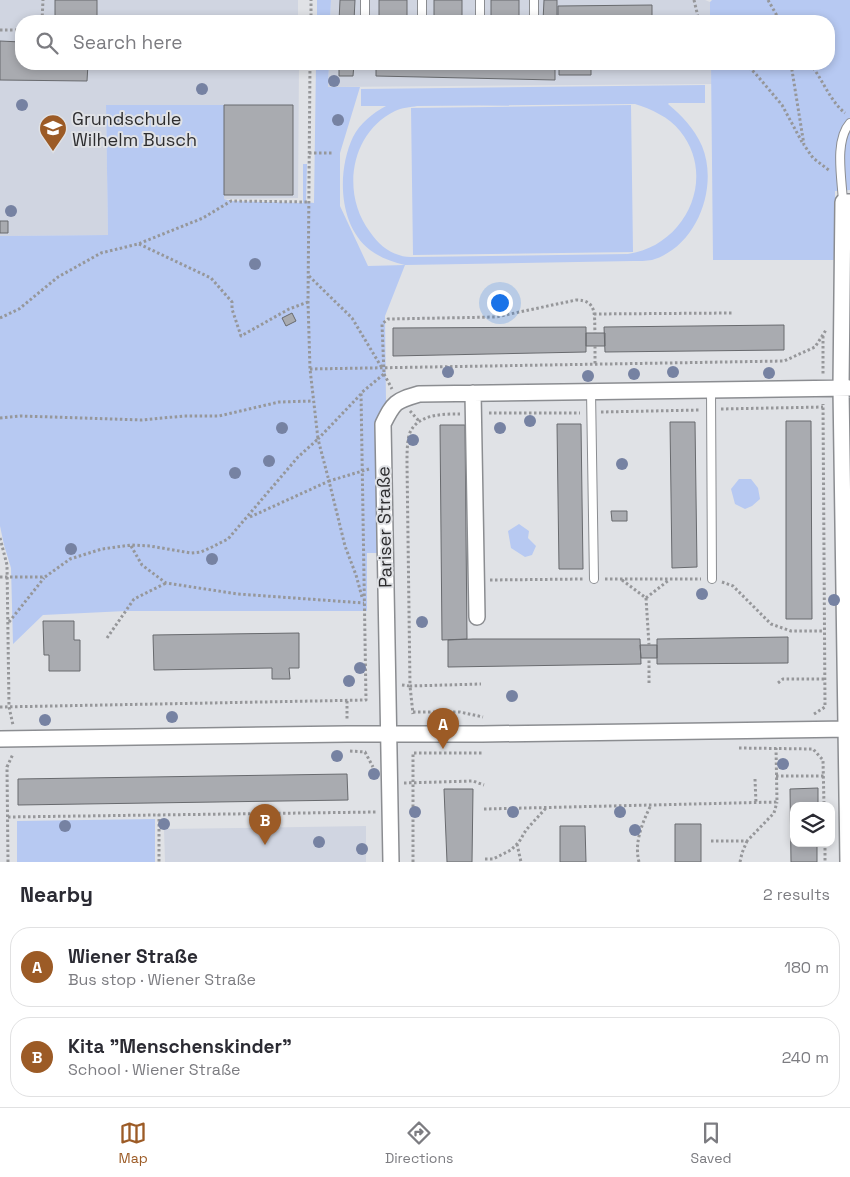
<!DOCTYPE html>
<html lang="en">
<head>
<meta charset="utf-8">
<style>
	body { margin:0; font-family:"Space Grotesk",sans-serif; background:#f7f7f7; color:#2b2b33 }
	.controls { position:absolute; right:15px; bottom:15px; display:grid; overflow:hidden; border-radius:10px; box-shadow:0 2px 8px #0003 }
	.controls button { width:45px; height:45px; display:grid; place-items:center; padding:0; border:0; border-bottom:1px solid #e1e1e2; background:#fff; color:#2b2b33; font:25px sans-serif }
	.you { position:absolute; left:499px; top:302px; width:18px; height:18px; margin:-12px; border:4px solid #fff; border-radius:50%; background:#1a73e8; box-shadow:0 0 0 8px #1a73e833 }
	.badge { display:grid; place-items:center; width:32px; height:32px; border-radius:50%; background:#9c5b26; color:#fff; font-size:16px; font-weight:700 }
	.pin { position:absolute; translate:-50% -41px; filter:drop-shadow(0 1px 2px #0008) }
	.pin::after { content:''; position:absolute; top:26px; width:18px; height:15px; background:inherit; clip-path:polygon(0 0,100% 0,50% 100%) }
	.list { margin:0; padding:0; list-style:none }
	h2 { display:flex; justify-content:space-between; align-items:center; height:65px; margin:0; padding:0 20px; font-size:21px }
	h2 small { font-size:16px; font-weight:400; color:#7c7c81 }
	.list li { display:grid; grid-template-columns:32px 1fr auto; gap:15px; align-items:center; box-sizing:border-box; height:80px; margin:0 10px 10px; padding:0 10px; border:1px solid #e1e1e2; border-radius:20px }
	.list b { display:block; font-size:19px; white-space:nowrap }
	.list p { margin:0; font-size:16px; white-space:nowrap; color:#7c7c81 }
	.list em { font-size:16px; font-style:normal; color:#7c7c81 }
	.icon { flex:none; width:28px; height:28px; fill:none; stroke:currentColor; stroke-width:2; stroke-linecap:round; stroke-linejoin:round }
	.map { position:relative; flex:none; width:850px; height:862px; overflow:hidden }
	.search { position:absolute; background:#fff; box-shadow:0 2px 8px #0003; left:15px; right:15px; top:15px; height:55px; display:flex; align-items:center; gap:12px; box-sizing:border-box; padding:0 18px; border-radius:20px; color:#7c7c81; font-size:19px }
	.sheet { height:245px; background:#fff }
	nav { display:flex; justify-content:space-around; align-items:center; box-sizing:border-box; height:70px; border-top:1px solid #e1e1e2; background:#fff; font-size:14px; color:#7c7c81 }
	nav a { display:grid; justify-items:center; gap:2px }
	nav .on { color:#9c5b26 }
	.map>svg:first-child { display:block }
</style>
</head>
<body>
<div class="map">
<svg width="850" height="862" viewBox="0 0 850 862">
	<rect width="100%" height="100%" fill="#e0e2e6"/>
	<!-- built -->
	<path fill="#d0d5e1" d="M0,0H298V21H21V64H299L298,198L224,199L106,105L108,235L0,236Z
		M331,0H705L710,2V21H330Z
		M329,64H711L712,84L328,87Z
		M366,826V862H165L164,829Z"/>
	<!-- green -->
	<path fill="#b7c9f2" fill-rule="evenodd" d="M317,0H331L330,21H317Z
		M712,0H850V190L835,191V260H713L711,64H829V21H710V2Z
		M316,64H329L328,87H360L340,153V206L368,266L405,265L385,316L386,402L375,421L377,553H367V611H126L43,615L13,644L11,568L4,545L0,526V236L108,235L106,105H224V199L231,201L303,203V164H307L306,202L314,203Z
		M705,85V103H669L668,104C682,116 694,128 702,146C719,187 697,247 652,260C646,261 639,261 633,261L405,265C392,262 381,258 370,250C338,225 337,171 353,137C360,123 373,113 386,106H361V89ZM635,104C651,109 669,117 680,131C718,178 685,246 628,254L414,257C409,257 404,257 399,255C387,252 377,242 370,232C341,194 350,133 395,111C401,108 411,107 417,106Z
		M631,105L633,252L413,255L411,108Z
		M739,479H751L758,488L760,499L752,506L745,509L735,504L731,489Z
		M519,524L529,531L528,538L536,546L532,555L525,557L511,548L508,531Z
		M155,819V862H17V821Z"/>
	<!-- building -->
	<path fill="#a9abb0" stroke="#686a6e" d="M55,0H97V21H55Z
		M340,0H355L354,21H339Z
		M379,0H407V21H379Z
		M434,0H462V21H434Z
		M491,0H519V21H491Z
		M544,0H557V21H543Z
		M652,5V18L558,19V6Z
		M0,41L21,42V64H88L87,81L0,80Z
		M339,64H354L353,76H339Z
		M376,64L542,68V64H555V80L376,76Z
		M559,64H591V75H559Z
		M224,105H293V195H224Z
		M0,221H8V233H0Z
		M292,313L296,321L286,326L282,318Z
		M784,325V350L605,352L604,327Z
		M586,327V352L393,356V328Z
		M586,333H605V346H586Z
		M786,421H811L812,619H786Z
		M670,422H695L697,567L672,568Z
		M557,424H581L583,569H559Z
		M440,425H465L467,639L442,640Z
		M611,511H627V521H612Z
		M43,621H74V640H80V671H49V655H44Z
		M299,633V668H289L290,679H272V668L154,670L153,635Z
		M788,637V663L657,664V639Z
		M473,639H640L641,664L448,667V640Z
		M640,645H657V658H641Z
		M347,774L348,800L18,805V779Z
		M818,788V806H794V843H817V862H791L790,789Z
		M444,789H473L472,862H447Z
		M675,824H701V862H675Z
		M560,826H585L586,862H560Z"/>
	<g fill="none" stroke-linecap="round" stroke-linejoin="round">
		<!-- service casing -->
		<g stroke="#8b8d91" stroke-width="10">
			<path id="service" d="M365,21V0
				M422,21V0
				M480,21V0
				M534,21V0
				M843,202C842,179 834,141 850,123
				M711,389L712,579
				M591,391L594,579"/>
		</g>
		<!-- minor casing -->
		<g stroke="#8b8d91" stroke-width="18">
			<path id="minor" d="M473,393L477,617
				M0,739L347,734H482L850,729
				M391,862L383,424C394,402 395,401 419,394L850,388
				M848,862L841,388L843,202H850"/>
		</g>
		<!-- path -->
		<path stroke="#96979a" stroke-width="3" stroke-dasharray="2.5 2.5" stroke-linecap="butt" d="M694,0L699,21
			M768,0L780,21
			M42,21L43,0
			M311,21V0
			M0,30H21
			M745,64L755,73L782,105L802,142
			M791,64L804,145L813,158L830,171
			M810,64C823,79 829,100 845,113
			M309,153H332
			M139,244L211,278L232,302V309L241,336L289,309L308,302
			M309,276L352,318L382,368
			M594,314L733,313
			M0,318L19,309L58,277L101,253L138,244L203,218L231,201L308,202
			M823,336V375
			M595,346V364
			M310,369L784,361L815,347L826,330
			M384,374L392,389
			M361,394L318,439L329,481L369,469
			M721,409L823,407
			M410,411L419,421
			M601,412L700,410
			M489,413H580
			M460,414C442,414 416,414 409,435C407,444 407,454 407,463L410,686L481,684
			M0,418L21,416L142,420L184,416H219L279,402L313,401
			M250,517L329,481L345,546L356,575L362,597
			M0,538L7,565L9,707L13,725
			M131,546L142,565L166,583L238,594L364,603
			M0,577H45L70,559L102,549L131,545L150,546L191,553L201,552L212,547L228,539L298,457L318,439L310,369L308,302L310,64
			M605,579H701
			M490,580L584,579
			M622,580L646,598L649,645
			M722,582L733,586L771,624L791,631H824
			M646,598L669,580
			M9,622L44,578
			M107,638L134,599L166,583
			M649,683V658
			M778,683L783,679H825
			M402,685L410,686L413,714
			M347,701V720
			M0,707L366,700L361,393L384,374L382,324L388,319L496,317L576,300C598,300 594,316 595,333
			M413,712H460L483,717
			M814,714L825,707L823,404
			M739,748L813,749L823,760L824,806
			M350,751L365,752L373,767
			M776,776H824
			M755,779L756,803
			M404,783L473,781L484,785
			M484,809L777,802L776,748
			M159,814V862
			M8,817L376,812
			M711,841H747L774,813L777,802
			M825,843V862
			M517,844L521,862
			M485,859H493L511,850L519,842L526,830L546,808
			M8,862L7,767L13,754
			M413,862V753H483
			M639,862C634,843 642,823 651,805
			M740,862L742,853L747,841"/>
		<!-- service -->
		<use href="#service" stroke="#fff" stroke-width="8"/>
		<!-- minor -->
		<use href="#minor" stroke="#fff" stroke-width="15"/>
	</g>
	<!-- trees -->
	<g fill="#7682a2">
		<circle cx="334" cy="81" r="6"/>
		<circle cx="202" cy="89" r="6"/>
		<circle cx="22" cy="105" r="6"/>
		<circle cx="123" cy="120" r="6"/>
		<circle cx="338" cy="120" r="6"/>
		<circle cx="11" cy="211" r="6"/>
		<circle cx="255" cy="264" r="6"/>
		<circle cx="448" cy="372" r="6"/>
		<circle cx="673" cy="372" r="6"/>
		<circle cx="769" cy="373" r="6"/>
		<circle cx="634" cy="374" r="6"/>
		<circle cx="588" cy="376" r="6"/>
		<circle cx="530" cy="421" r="6"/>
		<circle cx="282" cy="428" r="6"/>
		<circle cx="500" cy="428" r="6"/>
		<circle cx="413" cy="440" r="6"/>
		<circle cx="269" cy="461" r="6"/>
		<circle cx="622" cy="464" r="6"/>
		<circle cx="235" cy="473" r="6"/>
		<circle cx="71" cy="549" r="6"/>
		<circle cx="212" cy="559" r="6"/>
		<circle cx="702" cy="594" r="6"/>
		<circle cx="834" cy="600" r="6"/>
		<circle cx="422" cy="622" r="6"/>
		<circle cx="360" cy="668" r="6"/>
		<circle cx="349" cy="681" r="6"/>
		<circle cx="512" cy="696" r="6"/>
		<circle cx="172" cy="717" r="6"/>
		<circle cx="45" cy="720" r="6"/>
		<circle cx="337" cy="756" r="6"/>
		<circle cx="783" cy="764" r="6"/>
		<circle cx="374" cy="774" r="6"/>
		<circle cx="415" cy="812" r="6"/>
		<circle cx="513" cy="812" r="6"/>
		<circle cx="620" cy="812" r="6"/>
		<circle cx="164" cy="824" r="6"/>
		<circle cx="65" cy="826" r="6"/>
		<circle cx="635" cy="830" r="6"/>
		<circle cx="319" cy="842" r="6"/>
		<circle cx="362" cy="849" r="6"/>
	</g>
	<!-- icons -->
	<defs>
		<g id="school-pin" transform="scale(1.4375)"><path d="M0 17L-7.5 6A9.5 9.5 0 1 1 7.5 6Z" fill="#9c5b26" stroke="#e0e2e6"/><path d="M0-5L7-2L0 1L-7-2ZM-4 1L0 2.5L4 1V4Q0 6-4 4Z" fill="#fff"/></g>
	</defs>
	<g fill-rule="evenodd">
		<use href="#school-pin" x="53" y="128"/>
	</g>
	<g text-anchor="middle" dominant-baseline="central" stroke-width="4" stroke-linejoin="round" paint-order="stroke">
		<!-- poi labels -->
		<g font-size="18" fill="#2d2d2f" stroke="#e0e2e6" text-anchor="start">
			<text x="72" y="118">Grundschule<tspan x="72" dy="21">Wilhelm Busch</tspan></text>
		</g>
		<!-- street labels -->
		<g font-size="18" fill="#2d2d2f" stroke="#e0e2e6">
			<text transform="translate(384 527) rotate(-91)">Pariser Straße</text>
		</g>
	</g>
</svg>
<div class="controls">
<button><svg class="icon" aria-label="layers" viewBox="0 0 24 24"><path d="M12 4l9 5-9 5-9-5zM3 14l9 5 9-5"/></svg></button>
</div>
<div class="you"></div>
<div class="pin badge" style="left:443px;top:749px">A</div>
<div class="pin badge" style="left:265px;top:845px">B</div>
<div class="search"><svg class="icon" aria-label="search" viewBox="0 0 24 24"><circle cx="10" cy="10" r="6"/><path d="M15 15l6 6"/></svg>Search here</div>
</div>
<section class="sheet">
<h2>Nearby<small>2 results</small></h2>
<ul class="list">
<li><span class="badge">A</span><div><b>Wiener Straße</b><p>Bus stop · Wiener Straße</p></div><em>180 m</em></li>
<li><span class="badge">B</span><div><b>Kita &quot;Menschenskinder&quot;</b><p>School · Wiener Straße</p></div><em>240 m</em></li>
</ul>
</section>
<nav>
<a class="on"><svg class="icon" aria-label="map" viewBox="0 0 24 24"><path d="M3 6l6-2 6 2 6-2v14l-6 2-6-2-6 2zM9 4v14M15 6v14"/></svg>Map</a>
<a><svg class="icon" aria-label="directions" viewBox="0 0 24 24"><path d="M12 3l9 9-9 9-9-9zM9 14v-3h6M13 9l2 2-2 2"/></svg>Directions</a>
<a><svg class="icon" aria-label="saved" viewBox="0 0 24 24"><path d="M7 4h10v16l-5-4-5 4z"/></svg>Saved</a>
</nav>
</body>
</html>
